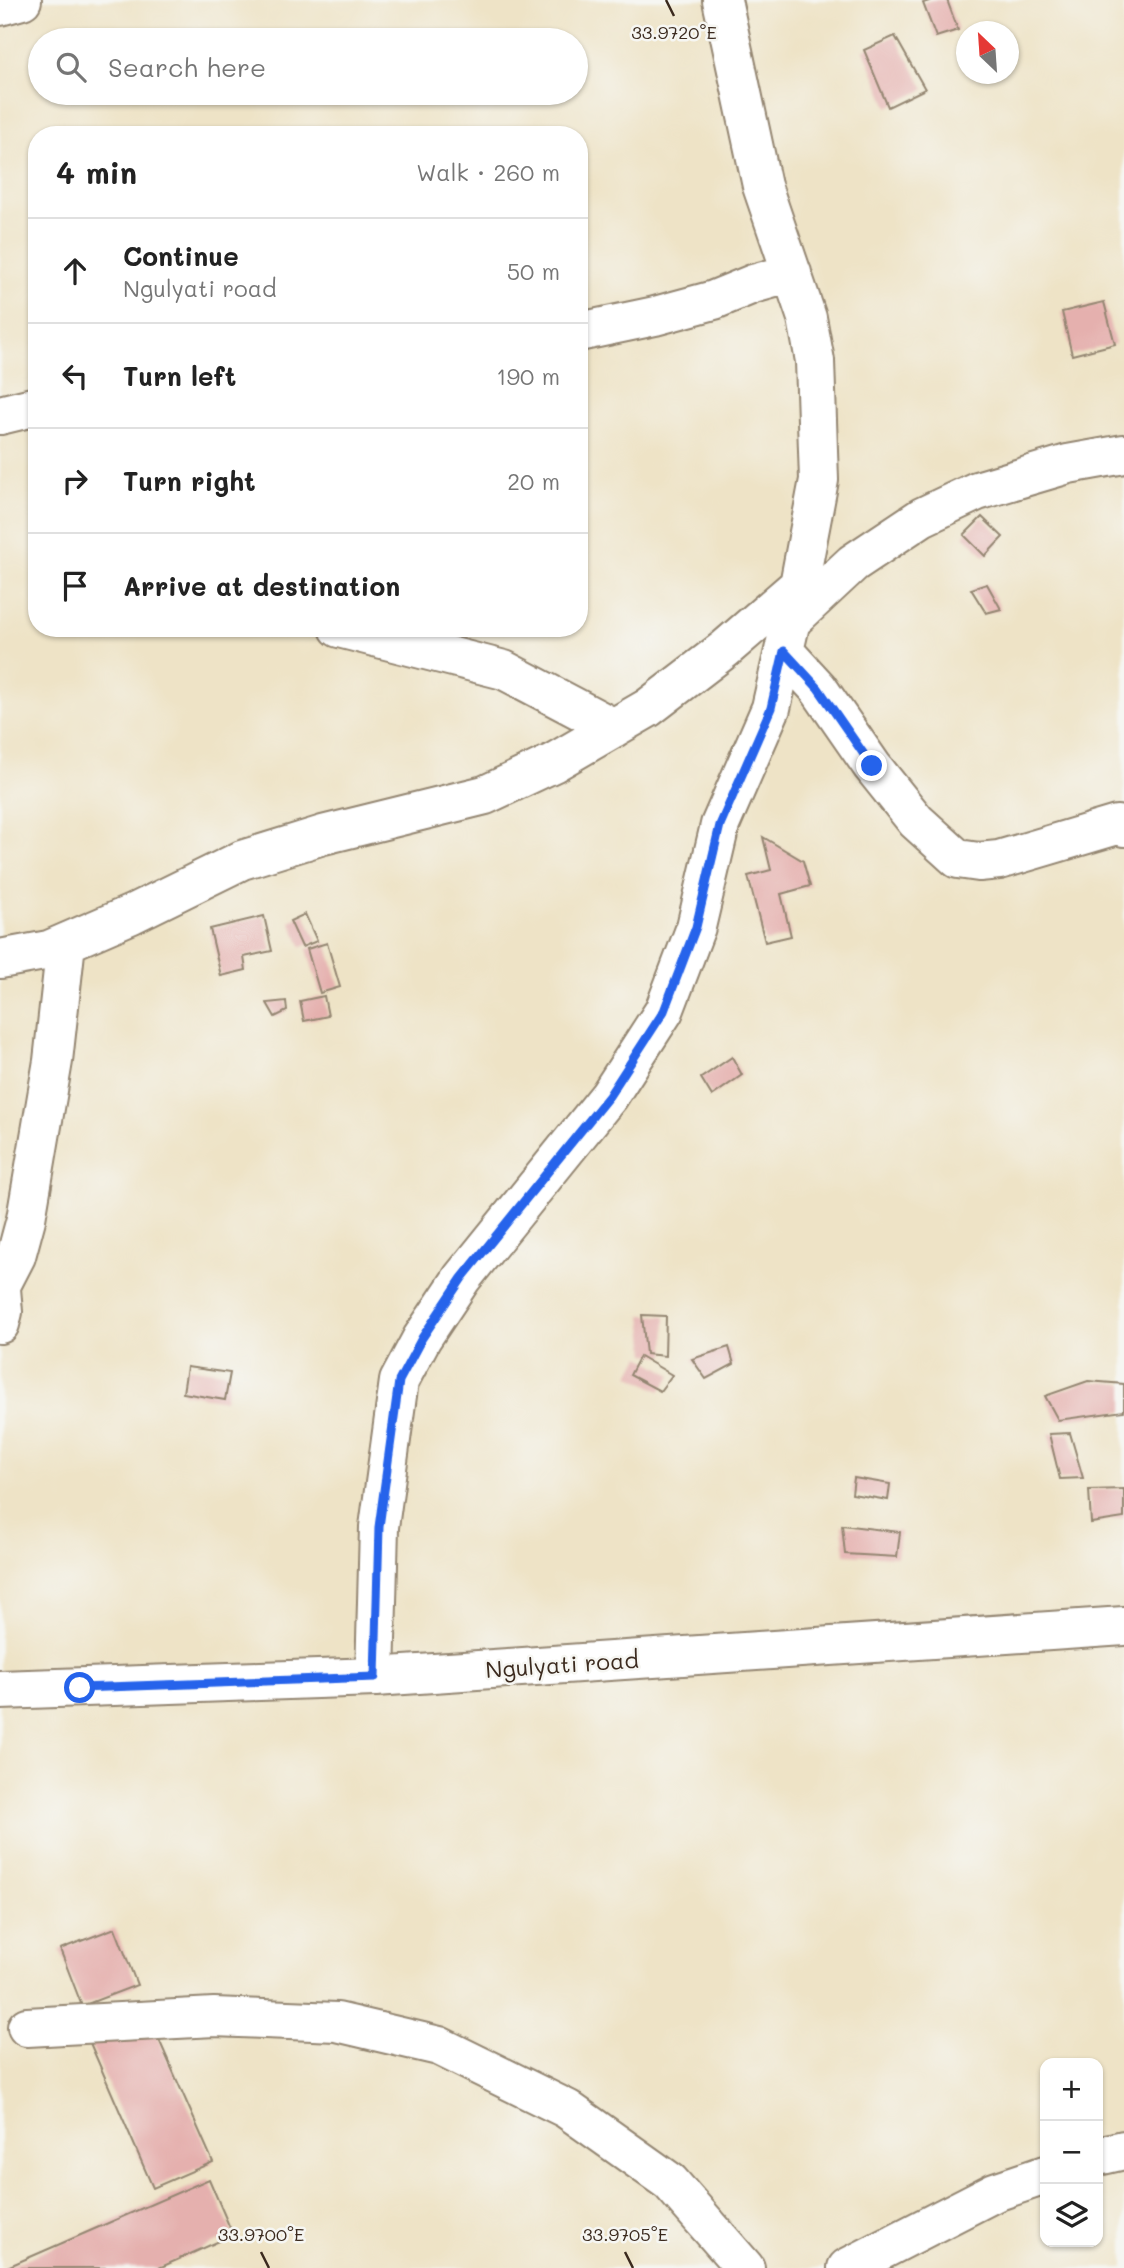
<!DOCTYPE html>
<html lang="en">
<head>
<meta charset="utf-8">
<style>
	body { margin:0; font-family:Mali,sans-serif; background:#f2f2f2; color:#222 }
	.controls { position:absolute; right:21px; bottom:21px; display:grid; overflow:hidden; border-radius:14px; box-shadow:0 2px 5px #0004 }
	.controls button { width:63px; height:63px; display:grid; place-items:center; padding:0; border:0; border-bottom:2px solid #e0e0e0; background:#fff; color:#222; font:35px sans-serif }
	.compass { position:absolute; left:956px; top:21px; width:63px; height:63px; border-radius:50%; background:#fff; box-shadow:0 2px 5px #0004; rotate:335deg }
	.stop { position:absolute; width:21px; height:21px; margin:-16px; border:5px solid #2563eb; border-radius:50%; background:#fff }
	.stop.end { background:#2563eb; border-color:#fff; box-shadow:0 2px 7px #0008 }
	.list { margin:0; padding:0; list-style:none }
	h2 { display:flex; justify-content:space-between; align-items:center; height:91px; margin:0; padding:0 28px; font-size:30px }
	h2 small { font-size:23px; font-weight:400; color:#767676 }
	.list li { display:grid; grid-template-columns:46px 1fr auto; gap:21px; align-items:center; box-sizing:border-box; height:105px; padding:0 28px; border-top:2px solid #e0e0e0 }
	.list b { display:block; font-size:26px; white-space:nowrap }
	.list p { margin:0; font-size:23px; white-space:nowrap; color:#767676 }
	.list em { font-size:23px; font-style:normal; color:#767676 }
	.icon { flex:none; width:38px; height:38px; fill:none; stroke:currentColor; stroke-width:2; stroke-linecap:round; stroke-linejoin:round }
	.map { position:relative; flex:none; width:1124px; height:2268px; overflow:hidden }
	.search { position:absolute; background:#fff; box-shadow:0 2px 5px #0004; left:28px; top:28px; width:560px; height:77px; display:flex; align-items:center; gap:18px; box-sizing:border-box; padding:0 24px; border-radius:38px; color:#767676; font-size:26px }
	.panel { position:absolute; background:#fff; box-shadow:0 2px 5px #0004; left:28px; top:126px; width:560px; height:511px; border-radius:28px }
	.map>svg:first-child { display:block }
</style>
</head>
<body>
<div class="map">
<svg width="1124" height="2268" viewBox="0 0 1124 2268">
	<rect width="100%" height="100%" fill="#f6f6f2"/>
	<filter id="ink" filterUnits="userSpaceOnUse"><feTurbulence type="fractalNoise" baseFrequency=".0143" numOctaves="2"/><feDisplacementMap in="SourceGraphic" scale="14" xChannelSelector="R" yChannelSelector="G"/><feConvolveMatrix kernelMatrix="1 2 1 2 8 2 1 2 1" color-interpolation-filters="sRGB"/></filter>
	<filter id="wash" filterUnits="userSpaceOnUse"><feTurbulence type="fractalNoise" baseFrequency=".00686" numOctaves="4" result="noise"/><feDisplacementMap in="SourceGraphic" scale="28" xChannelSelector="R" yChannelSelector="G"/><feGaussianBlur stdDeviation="1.57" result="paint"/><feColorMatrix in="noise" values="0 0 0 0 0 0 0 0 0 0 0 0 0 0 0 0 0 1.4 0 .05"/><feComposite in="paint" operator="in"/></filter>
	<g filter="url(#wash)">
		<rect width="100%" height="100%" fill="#eee3c6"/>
		<g id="blocks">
			<!-- building -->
			<path fill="#e5b0ae" d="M932,0H947L958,30L936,37L923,3Z
				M895,36L925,89L888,107L864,50Z
				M1104,302L1115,344L1072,355L1062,312Z
				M982,517L1003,537L985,556L964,535Z
				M987,584L1001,609L986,613L971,589Z
				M763,837L803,861L810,886L781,894L791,936L765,942L748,876L771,870Z
				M305,914L317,941L302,947L290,921Z
				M264,916L272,951L244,957L246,970L221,976L210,929Z
				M327,943L340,987L320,993L307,949Z
				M324,996L328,1016L304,1021L300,1001Z
				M286,1001L287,1011L275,1017L267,1003Z
				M732,1057L742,1075L712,1096L701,1078Z
				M642,1315L666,1316L665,1356L646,1354Z
				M729,1347L734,1364L706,1379L692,1359Z
				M640,1356L672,1375L660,1391L630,1375Z
				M187,1367L230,1373L225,1400L183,1393Z
				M1088,1381L1124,1384V1411L1058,1420L1045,1396Z
				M1070,1433L1083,1478L1060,1479L1049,1434Z
				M854,1478L890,1484L888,1500L852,1494Z
				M1124,1489V1518L1091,1523L1089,1490Z
				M842,1525L900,1532L897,1557L845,1554Z
				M115,1928L137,1985L82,2006L60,1949Z
				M149,2017L213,2162L153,2188L90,2043Z
				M209,2179L233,2235L159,2268H5Z"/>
		</g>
	</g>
	<g filter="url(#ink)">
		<use href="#blocks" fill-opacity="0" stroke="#948672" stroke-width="2"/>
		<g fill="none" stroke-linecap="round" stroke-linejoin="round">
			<!-- minor casing -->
			<g stroke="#948672" stroke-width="42">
				<path id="minor" d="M0,6L22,0
					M579,332L655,316L714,300L753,284L792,273
					M0,415L37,406
					M792,620L853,563L922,517L977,491L1068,464L1124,454
					M339,628L504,670L614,728
					M784,651L818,688L872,766L916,821L958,859L979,862L999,860L1117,825L1124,827
					M0,959L49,950L132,914L242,860L323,835L485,795L553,763L648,708L725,649L799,585
					M0,1277L3,1312L0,1324
					M1,1285L16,1256L26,1219L53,1061L66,943
					M375,1677L379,1527L399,1381L422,1338L462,1278L609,1096L664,1011L696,927L720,825L771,708L799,585L819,480L815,361L807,318L762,186L722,0
					M27,2027L214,2017L337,2022L439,2046L567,2109L670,2182L745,2268
					M1098,2156L1124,2150
					M847,2268L995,2192L1045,2175"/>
			</g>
			<!-- major casing -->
			<g stroke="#948672" stroke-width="42">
				<path id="major" d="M0,1690L375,1677L1124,1626"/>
			</g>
			<!-- minor -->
			<use href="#minor" stroke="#fff" stroke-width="38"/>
			<!-- major -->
			<use href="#major" stroke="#fff" stroke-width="38"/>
		</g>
	</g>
	<g fill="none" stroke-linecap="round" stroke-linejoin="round" filter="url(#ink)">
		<!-- route -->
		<path stroke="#2563eb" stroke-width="9" d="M80,1688L375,1677L379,1527L399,1381L422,1338L462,1278L609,1096L664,1011L696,927L720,825L771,708L784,651L818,688L872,766"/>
	</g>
	<!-- ticks -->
	<path fill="none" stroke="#3b2a1e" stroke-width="2.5" d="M666,0L674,16M261,2252L269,2268M625,2252L633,2268"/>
	<g text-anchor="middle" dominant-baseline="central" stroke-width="5" stroke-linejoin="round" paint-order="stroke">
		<!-- street labels -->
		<g font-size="23" fill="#3b2a1e" stroke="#f6f6f2">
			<text transform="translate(562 1664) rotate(-4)">Ngulyati road</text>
		</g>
	</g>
	<g font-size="18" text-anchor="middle" fill="#3b2a1e" stroke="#f6f6f2" stroke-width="5" stroke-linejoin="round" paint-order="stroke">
		<text x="674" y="39">33.9720°E</text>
		<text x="261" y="2241">33.9700°E</text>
		<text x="625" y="2241">33.9705°E</text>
	</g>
</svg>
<div class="controls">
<button>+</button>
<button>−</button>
<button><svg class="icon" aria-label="layers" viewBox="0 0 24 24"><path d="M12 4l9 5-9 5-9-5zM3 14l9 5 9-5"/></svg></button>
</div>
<svg class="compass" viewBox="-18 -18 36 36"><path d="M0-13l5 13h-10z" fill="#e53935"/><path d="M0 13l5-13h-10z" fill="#767676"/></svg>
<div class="stop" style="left:80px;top:1688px"></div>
<div class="stop end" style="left:872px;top:766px"></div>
<div class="search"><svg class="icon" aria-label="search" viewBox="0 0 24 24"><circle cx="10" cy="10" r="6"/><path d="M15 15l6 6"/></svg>Search here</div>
<section class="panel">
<h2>4 min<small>Walk · 260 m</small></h2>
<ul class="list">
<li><svg class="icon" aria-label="ahead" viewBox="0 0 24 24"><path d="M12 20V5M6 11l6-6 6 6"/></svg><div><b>Continue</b><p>Ngulyati road</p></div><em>50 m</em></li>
<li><svg class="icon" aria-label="left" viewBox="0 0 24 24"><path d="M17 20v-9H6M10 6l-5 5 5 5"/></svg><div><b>Turn left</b></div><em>190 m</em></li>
<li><svg class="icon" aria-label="right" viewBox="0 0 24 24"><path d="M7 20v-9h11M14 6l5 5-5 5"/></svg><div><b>Turn right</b></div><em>20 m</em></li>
<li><svg class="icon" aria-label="arrive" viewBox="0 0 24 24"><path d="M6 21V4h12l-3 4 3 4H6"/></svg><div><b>Arrive at destination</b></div></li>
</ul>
</section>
</div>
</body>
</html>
